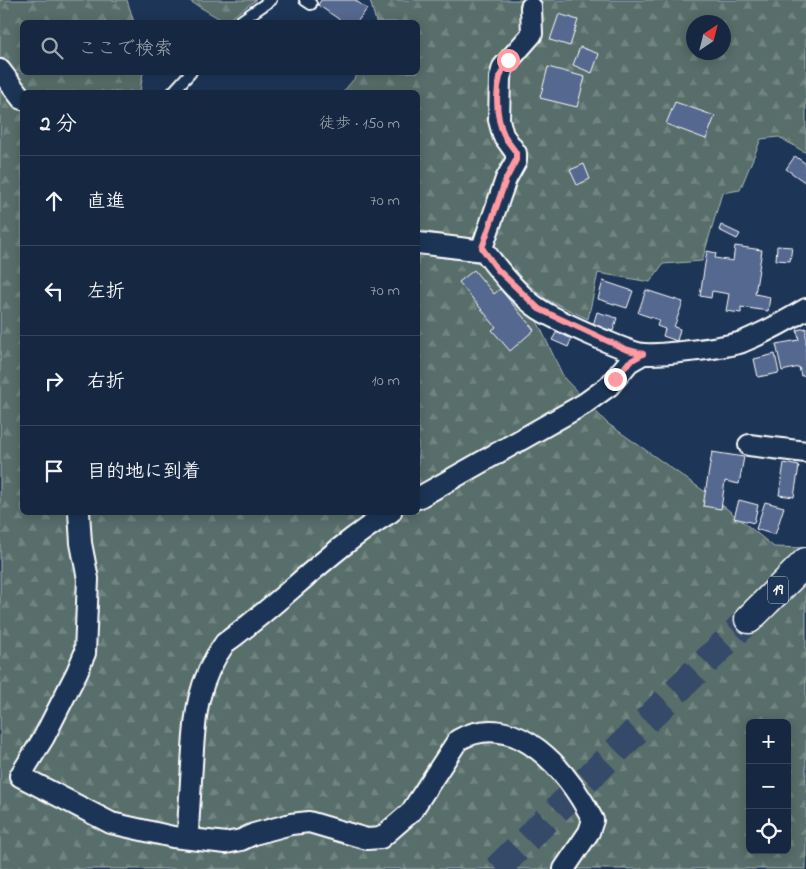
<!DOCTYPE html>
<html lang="ja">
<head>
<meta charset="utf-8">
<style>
	body { margin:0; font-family:"Indie Flower","Klee One",sans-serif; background:#1f3048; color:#f1f3f6 }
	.controls { position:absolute; right:15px; bottom:15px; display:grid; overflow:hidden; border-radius:8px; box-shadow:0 2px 12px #0003 }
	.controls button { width:45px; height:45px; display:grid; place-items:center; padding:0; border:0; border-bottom:1px solid #35445a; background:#162841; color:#f1f3f6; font:25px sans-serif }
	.compass { position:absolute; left:686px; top:15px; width:45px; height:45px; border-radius:50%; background:#162841; box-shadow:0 2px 12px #0003; rotate:35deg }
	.stop { position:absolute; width:15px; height:15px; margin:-11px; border:4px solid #ff9aa2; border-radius:50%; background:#fff }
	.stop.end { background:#ff9aa2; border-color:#fff; box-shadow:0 1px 5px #0008 }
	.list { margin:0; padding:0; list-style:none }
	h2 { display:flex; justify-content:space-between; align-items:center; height:65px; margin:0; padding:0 20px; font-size:21px }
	h2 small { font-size:16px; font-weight:400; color:#9ea6b1 }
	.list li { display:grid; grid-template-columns:32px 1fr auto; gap:15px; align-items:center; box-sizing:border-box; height:90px; padding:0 20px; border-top:1px solid #35445a }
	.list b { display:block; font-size:19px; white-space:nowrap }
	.list em { font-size:16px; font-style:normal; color:#9ea6b1 }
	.icon { flex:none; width:28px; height:28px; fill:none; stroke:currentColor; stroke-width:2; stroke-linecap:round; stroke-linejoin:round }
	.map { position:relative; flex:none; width:806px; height:869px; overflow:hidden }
	.search { position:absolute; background:#162841; box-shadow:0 2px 12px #0003; left:20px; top:20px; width:400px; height:55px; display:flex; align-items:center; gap:12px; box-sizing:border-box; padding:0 18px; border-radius:8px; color:#9ea6b1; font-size:19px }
	.panel { position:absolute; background:#162841; box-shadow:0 2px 12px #0003; left:20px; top:90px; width:400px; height:425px; border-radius:8px }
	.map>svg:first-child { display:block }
</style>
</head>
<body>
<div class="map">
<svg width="806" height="869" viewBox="0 0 806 869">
	<defs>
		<pattern id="forest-firs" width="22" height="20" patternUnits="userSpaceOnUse" patternTransform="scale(1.25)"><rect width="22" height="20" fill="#586e6a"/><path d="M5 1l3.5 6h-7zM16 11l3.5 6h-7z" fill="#718480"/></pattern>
	</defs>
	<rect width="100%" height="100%" fill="#1d3557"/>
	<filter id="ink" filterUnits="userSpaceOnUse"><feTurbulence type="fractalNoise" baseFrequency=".02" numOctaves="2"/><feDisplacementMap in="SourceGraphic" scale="10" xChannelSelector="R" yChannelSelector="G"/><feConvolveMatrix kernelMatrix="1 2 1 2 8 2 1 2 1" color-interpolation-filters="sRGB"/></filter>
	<g filter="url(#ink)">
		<!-- forest -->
		<path fill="url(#forest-firs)" stroke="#acb6b4" fill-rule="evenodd" d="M0,0H127L134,22H22V72L143,73L140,92H22V512H418V254L481,263L531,308L564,378L607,423L711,496L774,547L806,548V869H0ZM750,723H787V850H750Z
			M188,0H256L225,22Z
			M370,0H806V153L779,137L761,139L740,190L722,193L702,261L663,264L650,282L598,273L588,319L546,299L477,241L418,230V92H343L359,73L418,72V22H376ZM694,22H724V52H694Z"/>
		<!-- building -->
		<path fill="#54678f" stroke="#fff" d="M321,0H355L367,9L357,22H343L318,5Z
			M559,14L578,20L570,46L550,40Z
			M580,47L599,54L592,73L573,65Z
			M548,67L585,77L577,107L540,98Z
			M675,102L715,116L706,139L666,124Z
			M795,156L806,164V183L786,169Z
			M584,164L590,179L577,185L570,170Z
			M721,225L740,234L737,239L719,230Z
			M735,246L762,250L755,294L770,297L768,311L741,307V313L726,311L729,294L712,291L711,298L700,296L707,251L716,253L715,258L733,261Z
			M777,246L792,247L790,261L776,260Z
			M474,270L494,294L500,289L534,330L510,351L492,330L496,327L459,282Z
			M603,281L633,291L627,308L598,299Z
			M646,290L683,302L674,327L680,329L677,341L663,336L665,329L657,326L659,320L638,313Z
			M597,312L617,318L613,331L593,325Z
			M806,328V375L801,376L799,367L782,371L776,344L799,340L797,330Z
			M557,331L572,338L568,347L552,340Z
			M775,354L779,373L758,377L754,359Z
			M712,452L744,457L739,484L725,481L721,509L703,506Z
			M784,463L799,466L794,497L779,495Z
			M739,500L758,505L754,523L734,518Z
			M765,502L784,507L775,535L756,529Z"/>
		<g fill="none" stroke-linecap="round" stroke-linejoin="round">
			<!-- primary-tunnel -->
			<path stroke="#344968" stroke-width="28" stroke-dasharray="28 14" stroke-linecap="butt" d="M497,869L749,619"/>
			<!-- service casing -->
			<g stroke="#fff" stroke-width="14">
				<path id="service" d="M305,0L311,4
					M239,22L271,0
					M173,92L191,72"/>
			</g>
			<!-- minor casing -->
			<g stroke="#fff" stroke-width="24">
				<path id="minor" d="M531,7L532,34L503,67L500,78L499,120L503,135L516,153V161L506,179L482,248C496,267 520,297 539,309C554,319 628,353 644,354C663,355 724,348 742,342C764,333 786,321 806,309
					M0,70L22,99
					M418,243L484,251
					M749,445L806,452
					M418,498L584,404L609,386L629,362L643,354
					M79,512L81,543L88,579L85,653L77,672L44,737L20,776L111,823L173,837L226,843L241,840L254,834L291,824L309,822L367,839L381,838L411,812L458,740C517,707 569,773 593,820L589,832L564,869
					M188,838C188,819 190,800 191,780C195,728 192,688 225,643C282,602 330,549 391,512"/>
			</g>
			<!-- primary casing -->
			<g stroke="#fff" stroke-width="31">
				<path id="primary" d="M749,619L806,562"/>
			</g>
			<!-- service -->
			<use href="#service" stroke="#1d3557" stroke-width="10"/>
			<!-- minor -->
			<use href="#minor" stroke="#1d3557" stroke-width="20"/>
			<!-- primary -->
			<use href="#primary" stroke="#1d3557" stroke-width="28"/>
		</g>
	</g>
	<g fill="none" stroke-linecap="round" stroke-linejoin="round" filter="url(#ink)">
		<!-- route -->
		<path stroke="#ff9aa2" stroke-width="6" d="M508,60C494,79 494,115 505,137C508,143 513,147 516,153V160L506,179L482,248L497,269L539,309L625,349L643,354L629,362L615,379"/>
	</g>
	<g text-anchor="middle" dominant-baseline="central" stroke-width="4" stroke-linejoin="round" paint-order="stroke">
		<!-- shield labels -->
		<rect fill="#1d3557" stroke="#bbc2cd" stroke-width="1" x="768" y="576.5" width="20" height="27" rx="4"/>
		<g font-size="16" font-weight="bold" fill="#fff">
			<text x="778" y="590">19</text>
		</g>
	</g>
</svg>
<div class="controls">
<button>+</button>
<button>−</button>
<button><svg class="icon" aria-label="locate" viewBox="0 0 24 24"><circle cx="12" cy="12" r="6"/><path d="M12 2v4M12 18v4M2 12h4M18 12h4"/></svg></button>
</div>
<svg class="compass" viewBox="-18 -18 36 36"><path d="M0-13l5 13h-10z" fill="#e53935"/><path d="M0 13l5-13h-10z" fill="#9ea6b1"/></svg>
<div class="stop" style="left:508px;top:60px"></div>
<div class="stop end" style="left:615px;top:379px"></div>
<div class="search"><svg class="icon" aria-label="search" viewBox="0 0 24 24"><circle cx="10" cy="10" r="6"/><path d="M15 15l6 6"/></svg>ここで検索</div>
<section class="panel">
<h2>2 分<small>徒歩 · 150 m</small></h2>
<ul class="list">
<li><svg class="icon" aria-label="ahead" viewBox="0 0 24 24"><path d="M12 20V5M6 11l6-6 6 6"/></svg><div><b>直進</b></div><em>70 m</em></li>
<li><svg class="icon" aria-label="left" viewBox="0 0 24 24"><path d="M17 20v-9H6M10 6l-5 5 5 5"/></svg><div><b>左折</b></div><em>70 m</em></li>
<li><svg class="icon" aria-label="right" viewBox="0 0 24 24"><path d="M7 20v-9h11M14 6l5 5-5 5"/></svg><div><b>右折</b></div><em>10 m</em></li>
<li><svg class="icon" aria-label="arrive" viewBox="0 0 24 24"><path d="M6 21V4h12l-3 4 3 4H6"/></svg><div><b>目的地に到着</b></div></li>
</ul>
</section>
</div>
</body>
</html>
